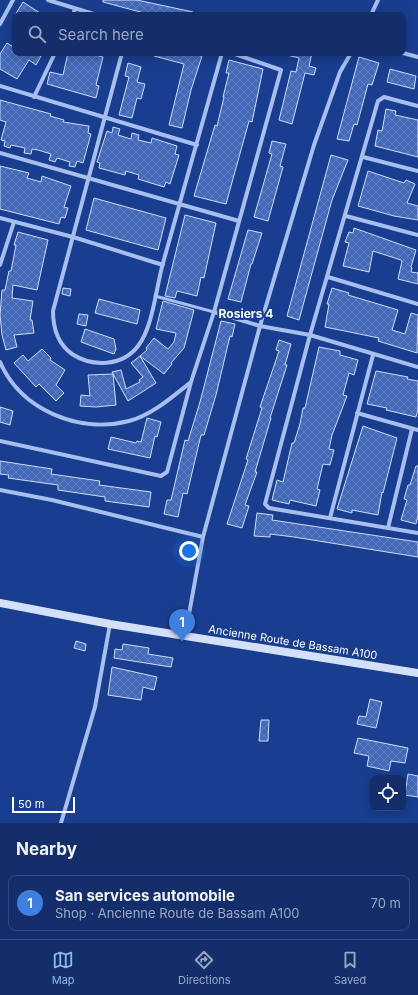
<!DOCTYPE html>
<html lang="en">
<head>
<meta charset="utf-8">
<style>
	body { margin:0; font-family:Inter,sans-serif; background:#203a73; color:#f1f3f6 }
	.controls { position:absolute; right:12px; bottom:12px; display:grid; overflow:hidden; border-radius:8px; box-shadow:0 2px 10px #0003 }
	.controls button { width:36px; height:36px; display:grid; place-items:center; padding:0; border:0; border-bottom:1px solid #324a7e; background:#132e6b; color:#f1f3f6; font:20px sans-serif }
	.scale { position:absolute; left:12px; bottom:10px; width:63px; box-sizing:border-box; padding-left:4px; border:2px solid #fff; border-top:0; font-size:11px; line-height:14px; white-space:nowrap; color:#fff; -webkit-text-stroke:3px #193e8f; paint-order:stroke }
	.you { position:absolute; left:189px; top:551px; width:14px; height:14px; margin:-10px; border:3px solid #fff; border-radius:50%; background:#1a73e8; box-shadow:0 0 0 6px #1a73e833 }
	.badge { display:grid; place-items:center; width:26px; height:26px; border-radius:50%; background:#90b9f0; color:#fff; font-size:13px; font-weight:700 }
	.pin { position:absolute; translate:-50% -33px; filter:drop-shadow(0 1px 2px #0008) }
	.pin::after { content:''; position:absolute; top:21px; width:14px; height:12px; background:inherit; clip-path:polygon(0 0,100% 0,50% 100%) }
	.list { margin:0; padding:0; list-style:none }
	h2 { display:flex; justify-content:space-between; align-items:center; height:52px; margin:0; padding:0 16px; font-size:17px }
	h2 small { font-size:13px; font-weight:400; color:#9da8c1 }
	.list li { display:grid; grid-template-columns:26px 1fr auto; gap:12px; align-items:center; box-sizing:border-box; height:56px; margin:0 8px 8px; padding:0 8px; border:1px solid #324a7e; border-radius:8px }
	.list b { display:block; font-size:15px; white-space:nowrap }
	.list p { margin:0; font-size:13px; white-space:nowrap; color:#9da8c1 }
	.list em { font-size:13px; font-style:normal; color:#9da8c1 }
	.icon { flex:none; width:22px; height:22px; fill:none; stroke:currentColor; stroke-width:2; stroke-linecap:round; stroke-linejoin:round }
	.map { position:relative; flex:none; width:418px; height:823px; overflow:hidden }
	.search { position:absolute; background:#132e6b; box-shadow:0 2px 10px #0003; left:12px; right:12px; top:12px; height:44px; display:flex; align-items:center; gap:10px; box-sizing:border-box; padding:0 14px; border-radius:8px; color:#9da8c1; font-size:15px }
	.sheet { height:116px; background:#132e6b }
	nav { display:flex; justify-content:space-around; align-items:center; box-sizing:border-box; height:56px; border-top:1px solid #324a7e; background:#132e6b; font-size:11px; color:#9da8c1 }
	nav a { display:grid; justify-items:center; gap:2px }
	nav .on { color:#90b9f0 }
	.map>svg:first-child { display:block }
</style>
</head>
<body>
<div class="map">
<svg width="418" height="823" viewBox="0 0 418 823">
	<defs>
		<pattern id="building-cross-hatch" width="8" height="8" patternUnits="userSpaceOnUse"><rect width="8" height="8" fill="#4268b7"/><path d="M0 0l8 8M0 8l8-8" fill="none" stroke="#5e7fc2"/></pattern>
	</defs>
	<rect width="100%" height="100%" fill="#193e8f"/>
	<!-- building -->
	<path fill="url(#building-cross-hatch)" stroke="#cddcfa" d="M103,0H137L193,12V15H144V13L103,2Z
		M23,2L43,15H15Z
		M7,43L15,48V53H36L41,56L36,65L29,60L17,79L0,69V54Z
		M68,53H88L103,57L96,85L99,86L96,98L47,84L50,72L63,75Z
		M155,53H187L202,56L191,90L182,128L169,125L184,64L154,56Z
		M288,53H312L309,66L316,68L314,75L305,73L292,124L279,120L291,71L296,72L299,58L287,55Z
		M359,57L379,63L372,85L368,84L357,125L354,124L349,141L337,139Z
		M229,60L263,69L252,122L249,121L226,204L194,196L215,125L217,126L224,97H223L229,73H226Z
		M128,63L141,67L137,82L145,84L141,99L137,98L132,118L119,115L129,77L125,76Z
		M390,69L416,76L414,89L387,82Z
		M0,100L51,114L50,116L64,120L63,122L89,126L88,133L91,134L83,163L77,161L75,167L69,166L70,162L57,158L55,162L49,160L51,154L38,150L32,149L31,154L24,153L25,148L11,145L10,148L4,146L5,141L1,140L6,122L0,120Z
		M386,109L396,111L395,115L418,120V157L375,146L378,130L382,131Z
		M113,127L120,129L118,135L131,139L132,133L139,135L138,140L151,143L152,138L177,146L175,154L179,155L170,184L166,182L164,187L138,179L139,175L126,171L125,175L99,168L100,163L97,162L107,131L112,133Z
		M272,141L286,144L280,166L283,167L268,221L254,217L272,154L269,153Z
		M331,155L348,160L332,200L299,320L287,316Z
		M0,166L29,173L27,178L41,182L42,176L71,186L64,207L68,208L65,218L61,217L59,224L0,209Z
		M368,171L404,183L406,180L415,184L407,203L418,206V220L394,216L358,206Z
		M94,198L166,218L158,250L86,230Z
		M185,215L216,223L204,278L201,277L197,296L177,291L175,298L165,296Z
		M354,228L416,250L411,267L412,268L411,272L418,273V284L398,279L402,261L401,260L373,251L369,272L343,266L349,243L345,242L349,232L353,233Z
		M248,230L262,233L252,264H251L241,302L228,299Z
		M18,232L48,240L37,290L13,285L12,298L33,301L30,320H32L34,333L14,335L17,347L6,350L2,335L0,315L2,290H5L9,271H11L16,245H14Z
		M63,288L71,289L70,296L62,294Z
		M332,288L349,293L348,295L398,310L392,330L405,334L411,313L418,315L417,353L378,341L379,338L325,327L329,304H327Z
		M99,299L140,310L137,324L95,313Z
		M163,301L194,310L184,348L171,363L172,364L164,374L140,356L147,350L146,348L154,338L168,349L174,342L176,333L156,329Z
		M79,314L88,315L86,326L77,324Z
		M221,321L235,324L232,337L230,336L216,395L204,435H201L187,494L183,493L178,517L164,514L167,500H171L185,440L188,441L200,402Z
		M85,329L114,339L116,349L114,354L81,342Z
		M279,340L291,344L285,365H287L270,418H271L255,472H257L245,505L249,506L242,528L227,524L248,460L246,459L262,408L260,407L279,351L276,350Z
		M319,347L340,351V355L358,360L354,375L349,373L343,395L347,396L332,435L329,449L334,450L330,465L323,464L317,489L320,490L316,506L290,500L289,504L272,500L277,480L283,482L292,443H294L300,424L303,408H305Z
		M42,349L51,358L50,360L65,370L56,385L64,393L56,401L39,384L36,387L14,363L23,355L28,361Z
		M140,356L156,383L128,401L112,372L121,370L126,389L140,382L139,380L143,377L131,363Z
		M376,371L408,377L407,379L418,381V409L416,417L386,410L387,408L367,404Z
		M113,374L116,405L96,407L80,406L81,395L90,396L88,375Z
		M0,407L13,411L10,425L0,422Z
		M147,418L161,422L157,437L155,436L150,458L108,449L111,437L136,443L137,441L141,442Z
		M363,426L397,438L383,493L382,492L378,515L352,510V513L337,509Z
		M0,461L52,469L51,474L100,481L99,485L151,492L149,507L105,501V497L58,490V485L8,478L9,475L0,474Z
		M416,466H418V515L416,524L401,520L407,500L404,499L408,485H410Z
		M257,513L273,515L272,520L418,542V557L294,537L270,534V537L254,536Z
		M76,641L86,644L85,651L74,648Z
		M123,644L149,648L148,654L173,658L171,667L114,658L115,649L122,650Z
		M112,667L157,677L154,690L143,687L141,700L108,695Z
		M370,699L382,702L376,728L357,724L359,716L366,717Z
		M261,720H269L268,741H259Z
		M358,738L408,748L405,763L391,761L389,771L367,766L369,756L354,753Z
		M408,774L418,776V797L405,795Z"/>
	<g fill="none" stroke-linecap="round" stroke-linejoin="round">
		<!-- lane -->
		<path stroke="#a7beef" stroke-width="3" d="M155,296L214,312"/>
		<!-- street -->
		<path stroke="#a7beef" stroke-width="4" d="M48,0L97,15
			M73,15L75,9
			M371,15L378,0
			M0,24L13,0
			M122,53L53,311C53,328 58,344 72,354C92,367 122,367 138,346C153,327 156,288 163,263C183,193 203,123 222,53
			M403,53L418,57
			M0,86L197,145
			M34,97L55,53
			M418,106L384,97L378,101L310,335L265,504L269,508L418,533
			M0,153L239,221
			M363,157L418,171
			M346,216L418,235
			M0,218L73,237L163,265
			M0,265L14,222
			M328,277L418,304
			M214,312L260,326L310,335L418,367
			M0,362C21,410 79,434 129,421C152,415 172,397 191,382
			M357,413L418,430
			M0,441L161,476L167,472L191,382L214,312L281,70L232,53
			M0,490L52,500L203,537
			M330,518L373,355
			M388,528L412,429
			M185,636L203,537L260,326L314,145L340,72L351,53
			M61,823L95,707L110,624"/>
		<!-- secondary -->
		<path stroke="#d4e0fa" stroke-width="8" d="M0,603L110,624L418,673"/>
	</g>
	<g text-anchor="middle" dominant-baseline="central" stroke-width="4" stroke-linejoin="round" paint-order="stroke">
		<!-- street labels -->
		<g font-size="11" fill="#fff" stroke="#193e8f">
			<text transform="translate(293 642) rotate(9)">Ancienne Route de Bassam A100</text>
		</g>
		<!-- neighbourhood labels -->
		<g font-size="12" font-weight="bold" fill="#fff" stroke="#193e8f">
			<text x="246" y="313">Rosiers 4</text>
		</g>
	</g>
</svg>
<div class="controls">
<button><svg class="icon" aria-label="locate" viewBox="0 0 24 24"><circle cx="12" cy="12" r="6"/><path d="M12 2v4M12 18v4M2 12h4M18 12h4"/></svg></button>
</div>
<div class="scale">50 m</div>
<div class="you"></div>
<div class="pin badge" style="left:182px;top:642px;background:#3f7fe0">1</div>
<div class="search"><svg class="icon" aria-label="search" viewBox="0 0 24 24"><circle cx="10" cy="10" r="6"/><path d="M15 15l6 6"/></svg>Search here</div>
</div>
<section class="sheet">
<h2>Nearby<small></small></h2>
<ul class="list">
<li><span class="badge" style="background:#3f7fe0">1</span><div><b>San services automobile</b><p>Shop · Ancienne Route de Bassam A100</p></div><em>70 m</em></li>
</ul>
</section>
<nav>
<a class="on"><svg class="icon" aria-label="map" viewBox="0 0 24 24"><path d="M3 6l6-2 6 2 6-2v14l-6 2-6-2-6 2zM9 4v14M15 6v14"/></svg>Map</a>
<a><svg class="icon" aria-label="directions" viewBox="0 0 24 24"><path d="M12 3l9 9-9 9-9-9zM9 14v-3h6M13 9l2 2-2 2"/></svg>Directions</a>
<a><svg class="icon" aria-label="saved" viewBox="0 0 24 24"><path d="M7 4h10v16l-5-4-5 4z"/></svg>Saved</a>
</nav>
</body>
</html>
